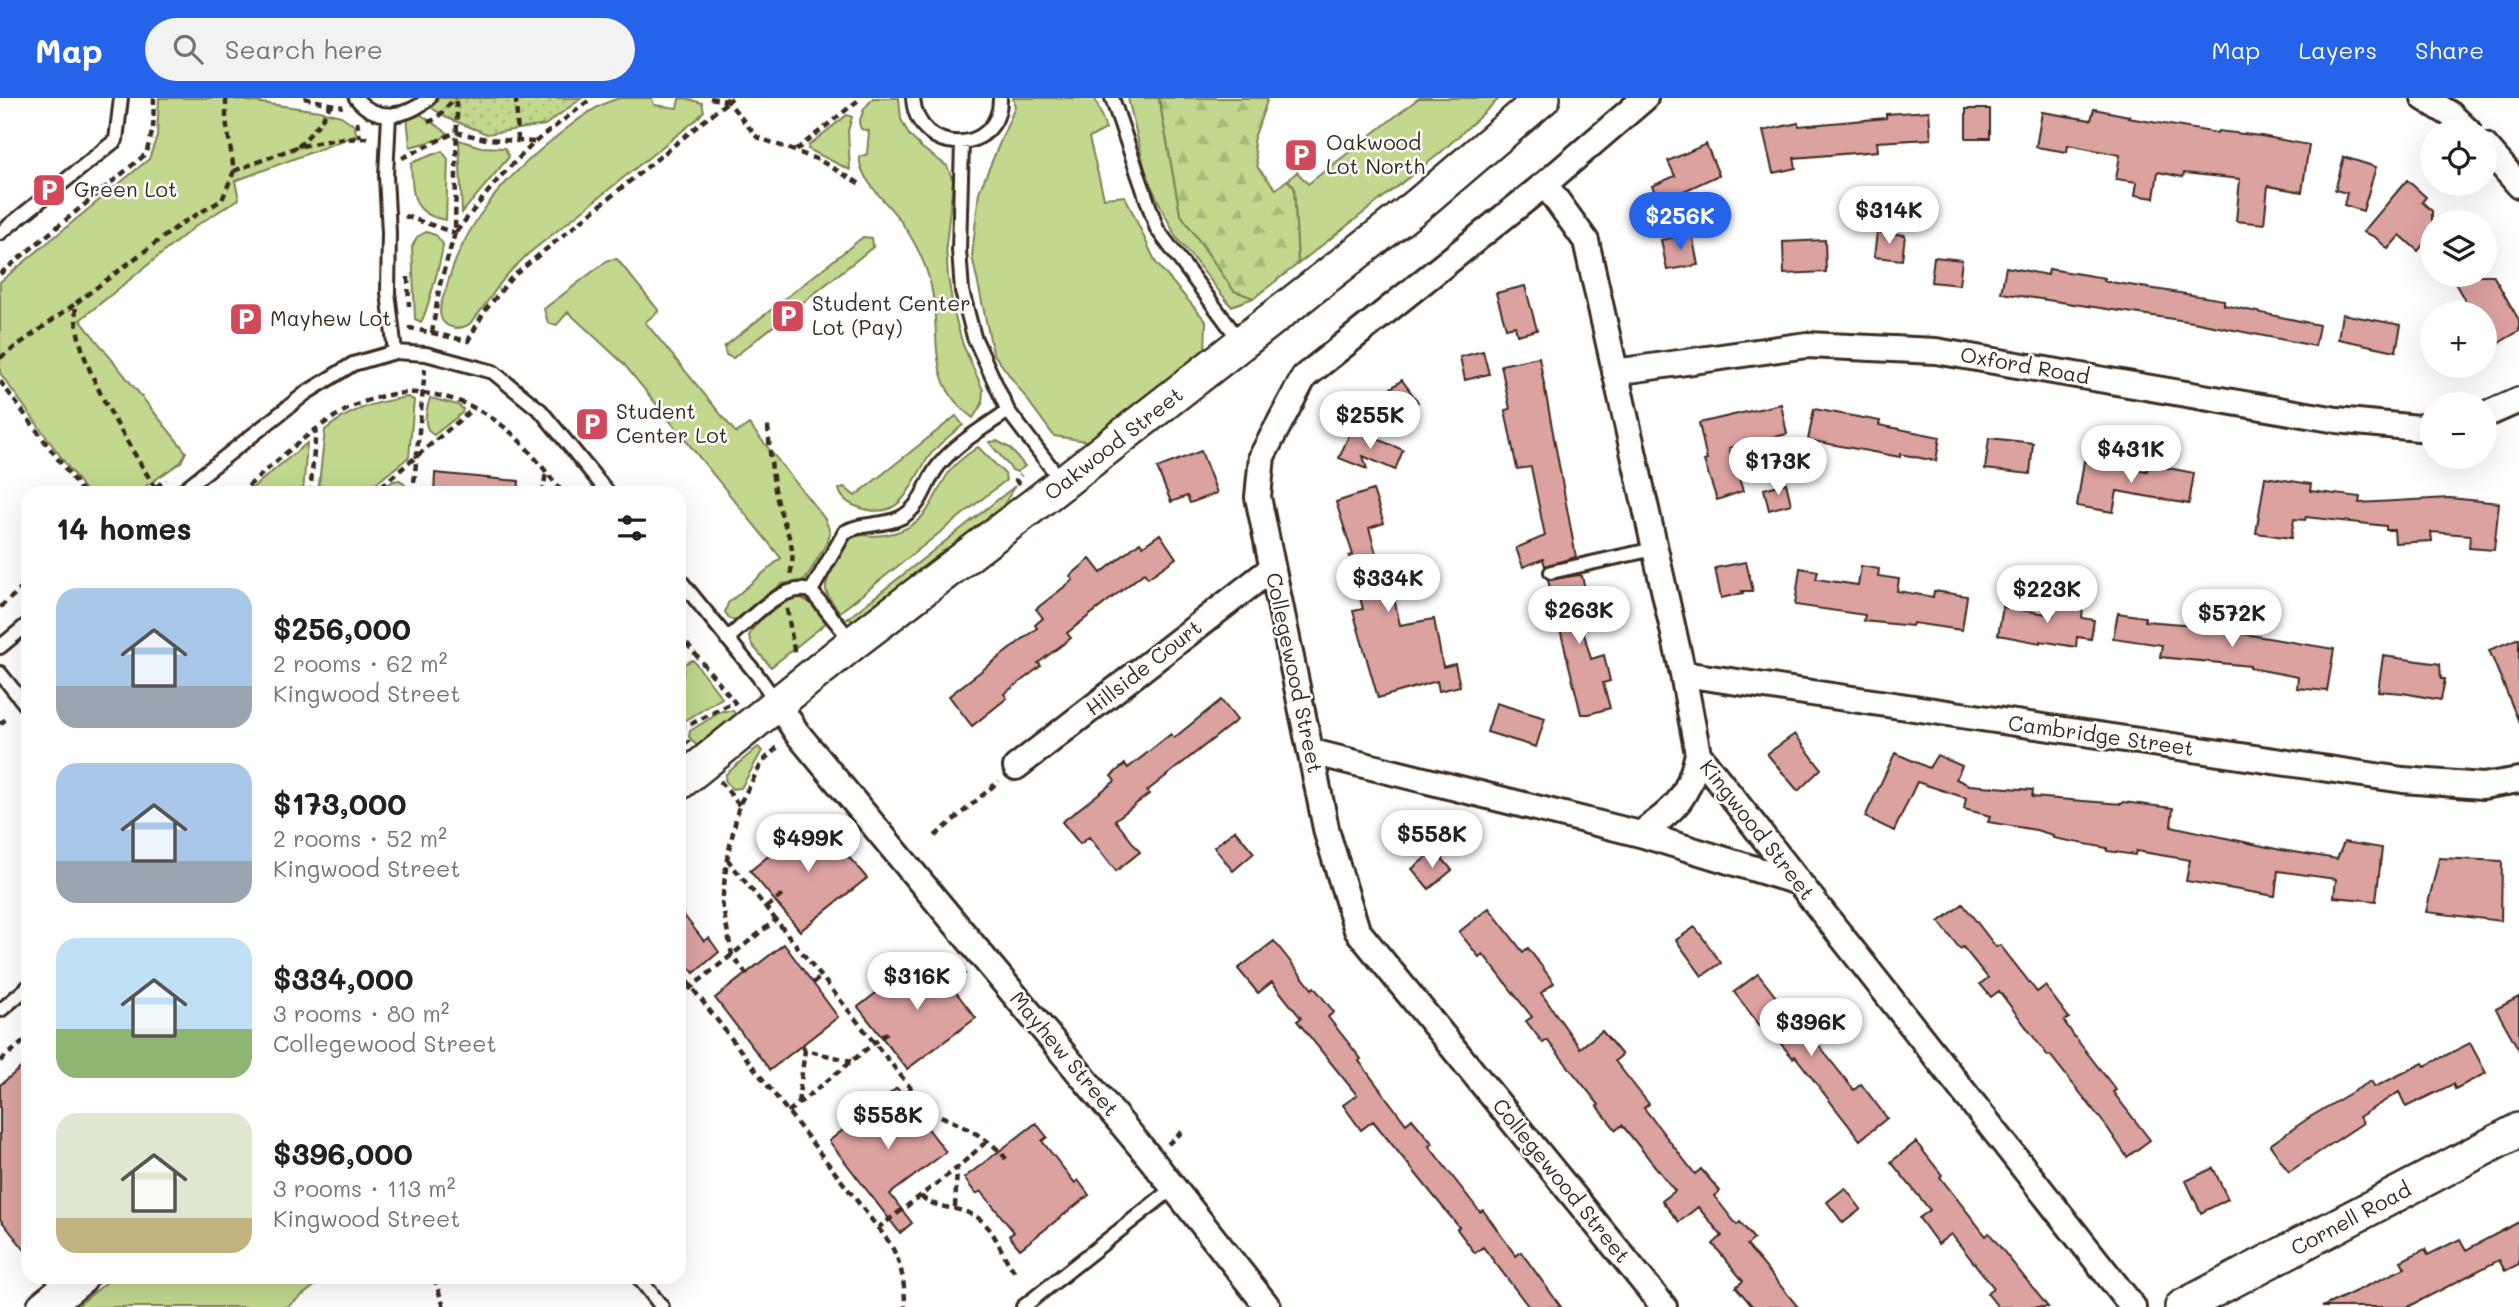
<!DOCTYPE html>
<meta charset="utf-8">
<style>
body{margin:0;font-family:Mali,sans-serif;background:#f2f2f2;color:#202124;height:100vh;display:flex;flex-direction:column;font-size:26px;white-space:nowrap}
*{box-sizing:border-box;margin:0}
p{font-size:23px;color:#757577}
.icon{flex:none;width:38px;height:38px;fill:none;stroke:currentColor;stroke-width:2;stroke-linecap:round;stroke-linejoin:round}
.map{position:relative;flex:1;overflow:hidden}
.details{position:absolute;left:21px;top:388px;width:665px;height:798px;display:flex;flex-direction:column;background:#fff;border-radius:21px;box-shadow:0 7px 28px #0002}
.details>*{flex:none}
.controls{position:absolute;left:2420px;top:21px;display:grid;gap:14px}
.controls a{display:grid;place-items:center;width:77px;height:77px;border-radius:50%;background:#fff;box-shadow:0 7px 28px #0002;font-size:35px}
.price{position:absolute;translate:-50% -60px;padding:0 16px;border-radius:24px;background:#fff;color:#222;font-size:23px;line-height:46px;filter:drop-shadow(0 2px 4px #0008)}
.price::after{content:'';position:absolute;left:50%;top:42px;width:21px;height:16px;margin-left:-10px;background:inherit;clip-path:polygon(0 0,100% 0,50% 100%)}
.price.active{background:#2563eb;color:#fff}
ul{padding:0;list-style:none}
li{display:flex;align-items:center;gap:21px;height:175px;padding:0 35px}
li span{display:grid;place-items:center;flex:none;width:196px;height:140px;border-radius:21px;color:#555}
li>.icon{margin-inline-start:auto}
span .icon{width:84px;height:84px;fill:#fffc;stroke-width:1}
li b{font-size:30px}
h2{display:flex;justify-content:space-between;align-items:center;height:84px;padding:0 35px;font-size:30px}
header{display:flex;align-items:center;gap:42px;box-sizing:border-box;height:98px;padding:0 35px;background:#2563eb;color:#fff}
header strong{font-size:33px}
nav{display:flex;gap:38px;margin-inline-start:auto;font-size:24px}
.search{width:490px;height:63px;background:#f2f2f2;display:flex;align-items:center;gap:18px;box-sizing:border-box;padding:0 24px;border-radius:38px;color:#757577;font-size:26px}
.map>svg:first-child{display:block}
</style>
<header>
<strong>Map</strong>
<div class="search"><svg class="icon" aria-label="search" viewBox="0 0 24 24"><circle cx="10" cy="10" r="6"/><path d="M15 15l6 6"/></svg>Search here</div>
<nav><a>Map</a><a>Layers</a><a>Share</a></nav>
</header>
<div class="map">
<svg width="2519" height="1209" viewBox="0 0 2519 1209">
<defs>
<pattern id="forest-firs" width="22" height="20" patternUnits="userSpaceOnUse" patternTransform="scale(1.75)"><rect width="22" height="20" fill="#c1d88e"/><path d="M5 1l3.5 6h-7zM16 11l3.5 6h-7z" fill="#a7ba7a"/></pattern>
<pattern id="park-dots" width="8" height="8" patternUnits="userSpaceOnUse" patternTransform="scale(1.75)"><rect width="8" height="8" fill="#c1d88e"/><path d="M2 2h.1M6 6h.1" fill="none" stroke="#a7ba7a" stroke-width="1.8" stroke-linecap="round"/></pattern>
</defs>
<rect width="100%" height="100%" fill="#fff"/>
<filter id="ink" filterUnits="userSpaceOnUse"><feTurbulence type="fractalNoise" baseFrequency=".0143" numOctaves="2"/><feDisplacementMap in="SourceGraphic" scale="14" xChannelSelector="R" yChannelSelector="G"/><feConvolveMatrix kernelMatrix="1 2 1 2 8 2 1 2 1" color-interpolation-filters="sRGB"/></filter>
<g filter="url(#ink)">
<!-- grass -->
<path fill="#c1d88e" stroke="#7e8156" stroke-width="2" d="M159,0H225L320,13L341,18L354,27L357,37L235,83L239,101L197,127L80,222L186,354L181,364L136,395H87L0,275V184L149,61L157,38Z
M620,0H652L654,7L677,10L679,1L685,0L702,5L704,13L697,21L528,156C521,163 513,170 506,178C496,189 476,224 466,228C458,232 447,230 442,222C437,213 443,200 446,191C464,123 507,77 561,35C580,20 597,6 620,0Z
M873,0H899L901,21L909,37L922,50L947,68L953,83L946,147L948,179L954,215L963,247L983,292L982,306L973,320C924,285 942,236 931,188C926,165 915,144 902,125C891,108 857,80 860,59L867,56L869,33L861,31L859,25L864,11Z
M1013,0H1095L1106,31L1089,40L1104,100L1125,98L1156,165L1206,223L1205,256L1092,344L1054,338L993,255L972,158L979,94L1015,9Z
M1128,0H1159L1180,115L1234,193L1254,200L1231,208L1176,139L1147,80Z
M1419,0H1500L1439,56L1298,166L1294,89L1288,82L1297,74L1308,86Z
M417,14L448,35L441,41L410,49L407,18Z
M847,17L852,19L848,33L850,72L808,51L809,47Z
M459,42L481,49L505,50L509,59L462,115Z
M442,53L448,61L446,122C410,116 413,95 411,65Z
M426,134L436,137L443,146C443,156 426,217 421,224L415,221L412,149L417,139Z
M863,139L872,140L873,149L733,260L726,257L724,249Z
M617,161L659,213L645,224L736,335L749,326L825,421L830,434L828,443L805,482L782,486L734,523L729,520L725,514L728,505L781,460L623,265L568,214L557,227L548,225L544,211L608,162Z
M408,299L414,302L409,359L364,395H318L325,332C350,311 376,304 408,299Z
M430,300L458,307L463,311L462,315L434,337C421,331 426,312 430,300Z
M956,318L963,327C952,336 939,345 931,356C909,384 905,426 858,409C849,406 841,400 839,391L844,389L855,398Z
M997,343L1010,350L1025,368L1017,374L1012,372L989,344Z
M307,345L303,395H246Z
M978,349L1005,376L1006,382L840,514C834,507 828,501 826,492C824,481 845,440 857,438C861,436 868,438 873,438C886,438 902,434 913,426C933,413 936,391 950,373C957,363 968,356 978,349Z
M400,382L406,388L405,395H378L393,383Z
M1015,388L1000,413L859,523L847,521Z
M799,499L811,505L826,525L771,569L752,547L749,538C755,523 781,501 799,499Z
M693,562L722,600L686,622L680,618L684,566Z
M722,613H733L737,618L698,649L689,639L690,633Z
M758,649L762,653L741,690L732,691L725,682L726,676Z
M112,1180H325L287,1209H76Z"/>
<!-- forest -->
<path fill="url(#forest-firs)" stroke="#7e8156" stroke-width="2" d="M1159,0H1268L1253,43L1258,70L1276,91L1287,82L1294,89L1298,166L1254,200L1234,193L1180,115Z"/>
<!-- park -->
<path fill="url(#park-dots)" stroke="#7e8156" stroke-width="2" d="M418,0H582L545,27L487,36L445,19Z"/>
<!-- building -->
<path fill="#dca2a0" stroke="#3b2a1e" stroke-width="2" d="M1966,11H1990V40H1966Z
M2094,11L2129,18L2128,20L2217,35L2218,33L2261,38L2309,47L2302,94L2268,88L2264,126L2236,123L2240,81L2184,75L2183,79L2158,74L2154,100L2135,97L2137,84L2116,81L2120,57L2068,47L2067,54L2036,49L2042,14L2091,22Z
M1929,13L1931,41L1877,44L1878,53L1794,60L1796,70L1773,75L1763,33L1798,25L1799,28L1886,20V16Z
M1706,46L1719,77L1660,104L1652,88L1675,78L1668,63Z
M2344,59L2376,69L2363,113L2344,107L2347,95L2335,92Z
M2407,82L2426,99L2422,104L2432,113V136L2418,153L2400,137L2388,151L2375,139L2363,134Z
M1877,134L1905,137L1902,162L1874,159Z
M1692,136L1698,167L1667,172L1661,142Z
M1825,142L1826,174L1784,176L1783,144Z
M1934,159L1962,162L1959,187L1931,184Z
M2006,169L2048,177L2049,171L2105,180L2104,183L2224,202V207L2319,227L2315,248L2193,224L2001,195Z
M2469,177H2493L2519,222V233L2485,253V215H2472L2455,185Z
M1525,188L1537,232L1517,237L1515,228L1506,230L1496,195Z
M2342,216L2401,227L2396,253L2338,241Z
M1483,253L1489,276L1465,282L1460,259Z
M1539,259L1576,459L1545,468L1543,461L1523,469L1516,450L1545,438L1531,369L1517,371L1505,312L1510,311L1501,267Z
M1402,282L1418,304L1394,322L1378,300Z
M1781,306L1787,336L1729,350L1743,393L1717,402L1704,363L1707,362L1699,325Z
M1814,311L1880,323L1879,327L1940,339L1936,363L1900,356V359L1808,342Z
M1353,328L1354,331L1403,352L1395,372L1363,358L1367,371L1339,360Z
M1989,340L2033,345L2030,376L1985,371Z
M1201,353L1217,395L1190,405L1187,398L1171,404L1157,370Z
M2084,363L2147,373L2148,366L2194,375L2189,406L2117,393L2113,414L2077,408Z
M435,375L519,383L518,396H434Z
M2265,379L2311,386L2310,393L2360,399L2359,405L2450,400L2499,405L2494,452L2469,450L2470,437L2431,434L2432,443L2395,445L2394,432H2386V428L2306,419L2305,422L2294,421L2291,440L2256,435Z
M1786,385L1791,406L1769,412L1764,391Z
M1373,392L1384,425L1369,430L1382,478L1389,477L1400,527L1434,521L1443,569L1455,566L1460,588L1439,593L1437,583L1378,600L1353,513L1363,511L1349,458L1353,457L1336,404Z
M1160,436L1176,460L1148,480L1144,475L1067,535L1071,540L1038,565L1041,568L1004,596L1007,600L972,628L949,598L1037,530L1035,527L1043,520L1036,511L1073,482L1070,478L1090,461L1101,475L1140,444L1143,448Z
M1746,464L1753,493H1742L1743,495L1721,500L1715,470Z
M1861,468L1879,471L1878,478L1899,481L1897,493L1933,499L1934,493L1967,498L1962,532L1913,525L1912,528L1864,523L1865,517L1795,507L1800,470L1818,473L1816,481L1858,487Z
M1579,477L1582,478L1588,504L1576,507L1591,561L1604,557L1610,583L1603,585L1610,610L1589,616H1581L1548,482Z
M2055,503L2083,508L2082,520L2094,522L2091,541L2077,539L2076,549L2041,543L2040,545L1998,537L2003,509L2053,517Z
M2118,515L2145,519V523L2245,531L2244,536L2334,551L2327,593L2297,590L2298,579L2250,570V568L2160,559L2162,547L2113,540Z
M2519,540V624L2489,552Z
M2383,558L2440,566L2441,581H2445L2441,602L2403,595L2378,593Z
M1221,602L1237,622L1147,693L1149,696L1115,722L1140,754L1116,773L1089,739L1080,746L1062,724L1115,683L1111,678L1125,666L1128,670L1171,636L1174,640Z
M1496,605L1545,620L1536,649L1487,634Z
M1795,636L1821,671L1798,693L1767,656Z
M1895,655L1929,670L1937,657L1962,668L1956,681L1969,687L2033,692L2032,699L2122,706L2123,704L2173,710L2171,728L2281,752L2337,761L2344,744L2382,750L2376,803L2334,799L2336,781L2278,773L2275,798L2186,783L2190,762L2136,753L2135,757L2107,753V750L2053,740V737L2036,732L1988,724L1990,718L1964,711L1966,700L1917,684L1894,733L1865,719Z
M818,718L835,740L833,741L867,780L800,833L750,773Z
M1235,732L1254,755L1233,773L1214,749Z
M1435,752L1452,772L1429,791L1412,771Z
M2439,760L2502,763L2501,823L2426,814Z
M1963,806L1996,849L2000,847L2037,894L2045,888L2069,920L2064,923L2074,938L2116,992L2113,994L2150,1042L2127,1059L2107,1029L2050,957L2048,958L1999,893L1991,899L1980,886L1988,880L1963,849L1960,851L1939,824Z
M1489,810L1523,854L1528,850L1554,885L1541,895L1580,950L1602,933L1622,957L1615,963L1649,1006L1644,1010L1695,1076L1701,1071L1720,1093L1714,1098L1737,1127L1740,1124L1754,1141L1747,1147L1798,1209H1753L1736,1189L1743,1183L1713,1146L1722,1138L1698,1109L1679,1124L1662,1103L1675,1093L1622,1027L1616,1032L1597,1008L1599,1007L1547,942L1543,945L1526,923L1532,919L1483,856L1479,859L1459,834Z
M679,811L704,843L709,840L719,854L694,875L687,867L679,873Z
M1695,829L1721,865L1702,878L1676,842Z
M1274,843L1312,891L1314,889L1334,914L1328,919L1361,961L1359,963L1406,1026L1412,1021L1433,1046L1429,1048L1480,1114L1483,1112L1516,1158L1521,1154L1561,1209H1529L1483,1149L1475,1155L1457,1131L1459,1129L1373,1023L1361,1032L1343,1007L1357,997L1297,923L1301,920L1272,884L1258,895L1238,871Z
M784,846L838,919L770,972L715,900Z
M926,856L976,920L907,971L858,909Z
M1758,876L1797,926L1800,924L1854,992L1861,986L1887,1020L1860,1042L1795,958L1793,960L1764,926L1761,929L1734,894Z
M2519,899V952L2496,911Z
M2470,945L2486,975L2455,991L2453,986L2406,1009L2399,994L2359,1019L2363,1025L2289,1074L2270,1047L2310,1019L2371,983L2375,989L2423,965L2425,968Z
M28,964V1156L0,1121V987Z
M897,990L946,1054L890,1096L912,1125L900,1135L829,1043Z
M1036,1025L1047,1039L1042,1043L1075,1085L1078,1082L1089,1097L1020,1151L1009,1138L1014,1134L981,1093L976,1096L964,1080Z
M1916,1044L1942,1077L1940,1079L1986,1138L1989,1135L2048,1209H1998L1987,1195L1994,1190L1951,1136L1938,1146L1919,1120L1930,1112L1891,1064Z
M2213,1070L2228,1101L2201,1115L2186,1083Z
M1845,1090L1861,1111L1843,1125L1827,1104Z
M2519,1124V1166L2505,1173L2499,1162L2408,1209H2322L2405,1170L2401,1163L2425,1151L2428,1157L2460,1141L2466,1152Z"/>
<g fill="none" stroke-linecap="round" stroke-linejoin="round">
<!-- lane casing -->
<g stroke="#3b2a1e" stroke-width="18">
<path id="lane" d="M356,0C376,25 408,19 429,0
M913,0C917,60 1001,58 1000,0
M1112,0L1157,131L1240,243
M389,17L386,78L389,135L388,194L395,254
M962,45L959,152L962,193L974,239L1008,313L1063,385
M0,135L116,42L121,0
M178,396L306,295L353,266L395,254L426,256L493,274L541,313L609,396
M1551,474L1654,451
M679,481L758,578L778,606
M811,493L845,434C862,424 883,429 902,419C925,405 924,385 939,367C957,345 985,329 1008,313
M727,541C749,523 781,484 811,493L853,545
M0,549L28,526
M0,575L28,610
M1,912L28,889
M639,1180L662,1209
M1023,1209L1173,1090"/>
</g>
<!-- street casing -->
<g stroke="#3b2a1e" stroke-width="30">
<path id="street" d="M1645,0L1545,86L1304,279L1262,358L1258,399L1327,735L1357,832L1664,1209
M2424,0L2450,16L2468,33
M2485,48L2519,87
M1545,86L1586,143L1683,576L1698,656L2133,1209
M1615,274L1807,247L1936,253L2337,322L2418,330L2432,327
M2485,317L2519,302
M1683,576L2403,682L2483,688L2519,682
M778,606L797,635L1150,1060L1268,1209
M1312,654L1640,736L1798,784
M1016,669L1271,471
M1640,736C1677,709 1687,702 1698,656"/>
</g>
<!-- secondary casing -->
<g stroke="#3b2a1e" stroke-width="38">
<path id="secondary" d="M679,685L853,545L1034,407L1418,107L1543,0
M44,1209L80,1180
M2182,1209L2519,1032"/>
</g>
<!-- path -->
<path stroke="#3b2a1e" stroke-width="4.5" stroke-dasharray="7 5" stroke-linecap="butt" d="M304,0L343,9
M516,0L518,43
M710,0L726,3
M725,0L757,39L819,62L862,87
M357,23L360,40
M428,24L436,21L455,0
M298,49C311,35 323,23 331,5
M796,52L861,0
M402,60L456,34L486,41L534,44
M234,73L297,49L337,41L371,40
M405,118L455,135
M456,134L499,80L535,44L592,0
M0,176L146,56L153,31L154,0
M408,179L409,208
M410,228V230L468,243L484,214L512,179L732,0
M432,235L440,186L455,135L457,12L455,0
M0,260L75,206
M0,283L84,396
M768,328C770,356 772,383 779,409C787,437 797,447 790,478
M1019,387L1016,382L1021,377
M155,390C128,343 70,260 76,205L182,125L222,102L234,73L226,22V0
M147,396L166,381
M239,396C271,369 303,337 339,316C396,282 457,290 508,332C529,350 546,374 564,396
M310,396L316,332
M372,396L474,310
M413,396L425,271
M543,396L546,373
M0,509L28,485
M787,511L795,558
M679,536L736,606
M679,591L684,542
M0,626L6,621
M679,629L691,626L732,605
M679,634L689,645
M720,683L739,707
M935,738L999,683
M835,754L855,736
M727,761L930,1014C952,1022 993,1041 1006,1061
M767,809L782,797
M679,873L878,1130L957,1070L986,1044
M747,877L732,857L722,805L727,761L739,707L763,663L780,647
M813,885L822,878
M944,892L965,874
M679,899L777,821
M802,947L805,952L851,963
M0,963L28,940
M798,1005L805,952
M788,1014L888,934
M913,1027L930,1014
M1168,1046L1182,1034
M921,1098C937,1114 967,1106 985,1126C999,1140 1003,1162 1017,1176
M955,1109L957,1072
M878,1130C899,1153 905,1178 905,1209
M434,1180L444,1209"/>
<!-- lane -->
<use href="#lane" stroke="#fff" stroke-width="12"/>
<!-- street -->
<use href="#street" stroke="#fff" stroke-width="24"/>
<!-- secondary -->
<use href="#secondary" stroke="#fff" stroke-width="33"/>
</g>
</g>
<!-- icons -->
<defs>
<g id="parking-square" transform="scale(1.75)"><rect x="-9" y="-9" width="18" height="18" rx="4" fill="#d1495b" stroke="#fff"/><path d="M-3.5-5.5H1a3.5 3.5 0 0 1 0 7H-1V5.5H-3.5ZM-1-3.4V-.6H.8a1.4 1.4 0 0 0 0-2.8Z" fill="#fff"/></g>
</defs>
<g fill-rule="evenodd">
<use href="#parking-square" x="1301" y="57"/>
<use href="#parking-square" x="49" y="92"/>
<use href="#parking-square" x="788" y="218"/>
<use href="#parking-square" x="246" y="221"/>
<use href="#parking-square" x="592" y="326"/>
</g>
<g text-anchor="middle" stroke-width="5" stroke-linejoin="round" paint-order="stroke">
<!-- poi labels -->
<g font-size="21" fill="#3b2a1e" stroke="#fff" text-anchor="start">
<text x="1326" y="52">Oakwood<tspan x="1326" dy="24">Lot North</tspan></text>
<text x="74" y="99">Green Lot</text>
<text x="812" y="213">Student Center<tspan x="812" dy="24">Lot (Pay)</tspan></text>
<text x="270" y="228">Mayhew Lot</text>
<text x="616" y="321">Student<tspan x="616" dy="24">Center Lot</tspan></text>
</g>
<!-- street labels -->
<g font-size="21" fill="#3b2a1e" stroke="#fff">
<text transform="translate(2025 268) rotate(10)" y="7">Oxford Road</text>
<text transform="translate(1114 346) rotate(-38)" y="7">Oakwood Street</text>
<text transform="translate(1144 570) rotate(-38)" y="7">Hillside Court</text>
<text transform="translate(1294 575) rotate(78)" y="7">Collegewood Street</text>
<text transform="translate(2101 638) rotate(8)" y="7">Cambridge Street</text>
<text transform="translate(1757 732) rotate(52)" y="7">Kingwood Street</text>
<text transform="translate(1064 956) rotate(50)" y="7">Mayhew Street</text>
<text transform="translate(1561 1083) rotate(51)" y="7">Collegewood Street</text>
<text transform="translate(2351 1121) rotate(-28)" y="7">Cornell Road</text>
</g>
</g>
</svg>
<div class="controls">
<a><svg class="icon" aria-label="locate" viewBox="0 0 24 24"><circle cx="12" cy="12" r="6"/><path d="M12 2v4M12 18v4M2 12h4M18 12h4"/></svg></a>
<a><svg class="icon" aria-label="layers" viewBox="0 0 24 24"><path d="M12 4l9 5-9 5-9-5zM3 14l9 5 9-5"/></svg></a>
<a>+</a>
<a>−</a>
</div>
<b class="price" style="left:1889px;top:148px">$314K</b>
<b class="price active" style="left:1680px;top:154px">$256K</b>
<b class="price" style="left:1370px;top:353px">$255K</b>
<b class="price" style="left:2131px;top:387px">$431K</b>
<b class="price" style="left:1778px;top:399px">$173K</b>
<b class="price" style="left:1388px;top:516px">$334K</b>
<b class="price" style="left:2047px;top:527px">$223K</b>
<b class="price" style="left:1579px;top:548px">$263K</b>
<b class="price" style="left:2232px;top:551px">$572K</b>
<b class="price" style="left:1432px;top:772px">$558K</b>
<b class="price" style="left:808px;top:776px">$499K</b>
<b class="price" style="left:917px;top:914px">$316K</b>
<b class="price" style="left:1811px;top:960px">$396K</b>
<b class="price" style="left:888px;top:1053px">$558K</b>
<section class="details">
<h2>14 homes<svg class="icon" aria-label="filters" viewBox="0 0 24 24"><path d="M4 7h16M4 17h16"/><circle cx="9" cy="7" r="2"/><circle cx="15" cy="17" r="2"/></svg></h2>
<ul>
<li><span style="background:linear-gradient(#a9c7e8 70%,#9aa5b1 0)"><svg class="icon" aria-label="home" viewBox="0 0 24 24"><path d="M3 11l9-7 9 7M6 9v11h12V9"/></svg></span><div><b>$256,000</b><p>2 rooms · 62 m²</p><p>Kingwood Street</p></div></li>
<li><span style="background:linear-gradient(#a9c7e8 70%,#9aa5b1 0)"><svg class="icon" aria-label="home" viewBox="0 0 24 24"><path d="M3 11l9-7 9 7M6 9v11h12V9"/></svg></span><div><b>$173,000</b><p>2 rooms · 52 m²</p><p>Kingwood Street</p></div></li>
<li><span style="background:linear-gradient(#bfe0f5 65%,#8fb573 0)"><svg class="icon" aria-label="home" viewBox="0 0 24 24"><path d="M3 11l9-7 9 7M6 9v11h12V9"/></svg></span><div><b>$334,000</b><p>3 rooms · 80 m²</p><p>Collegewood Street</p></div></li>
<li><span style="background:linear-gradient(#dfe7d0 75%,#c2b280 0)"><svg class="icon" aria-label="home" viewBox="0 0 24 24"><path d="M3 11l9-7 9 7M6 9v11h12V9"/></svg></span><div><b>$396,000</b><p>3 rooms · 113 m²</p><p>Kingwood Street</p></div></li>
</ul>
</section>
</div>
